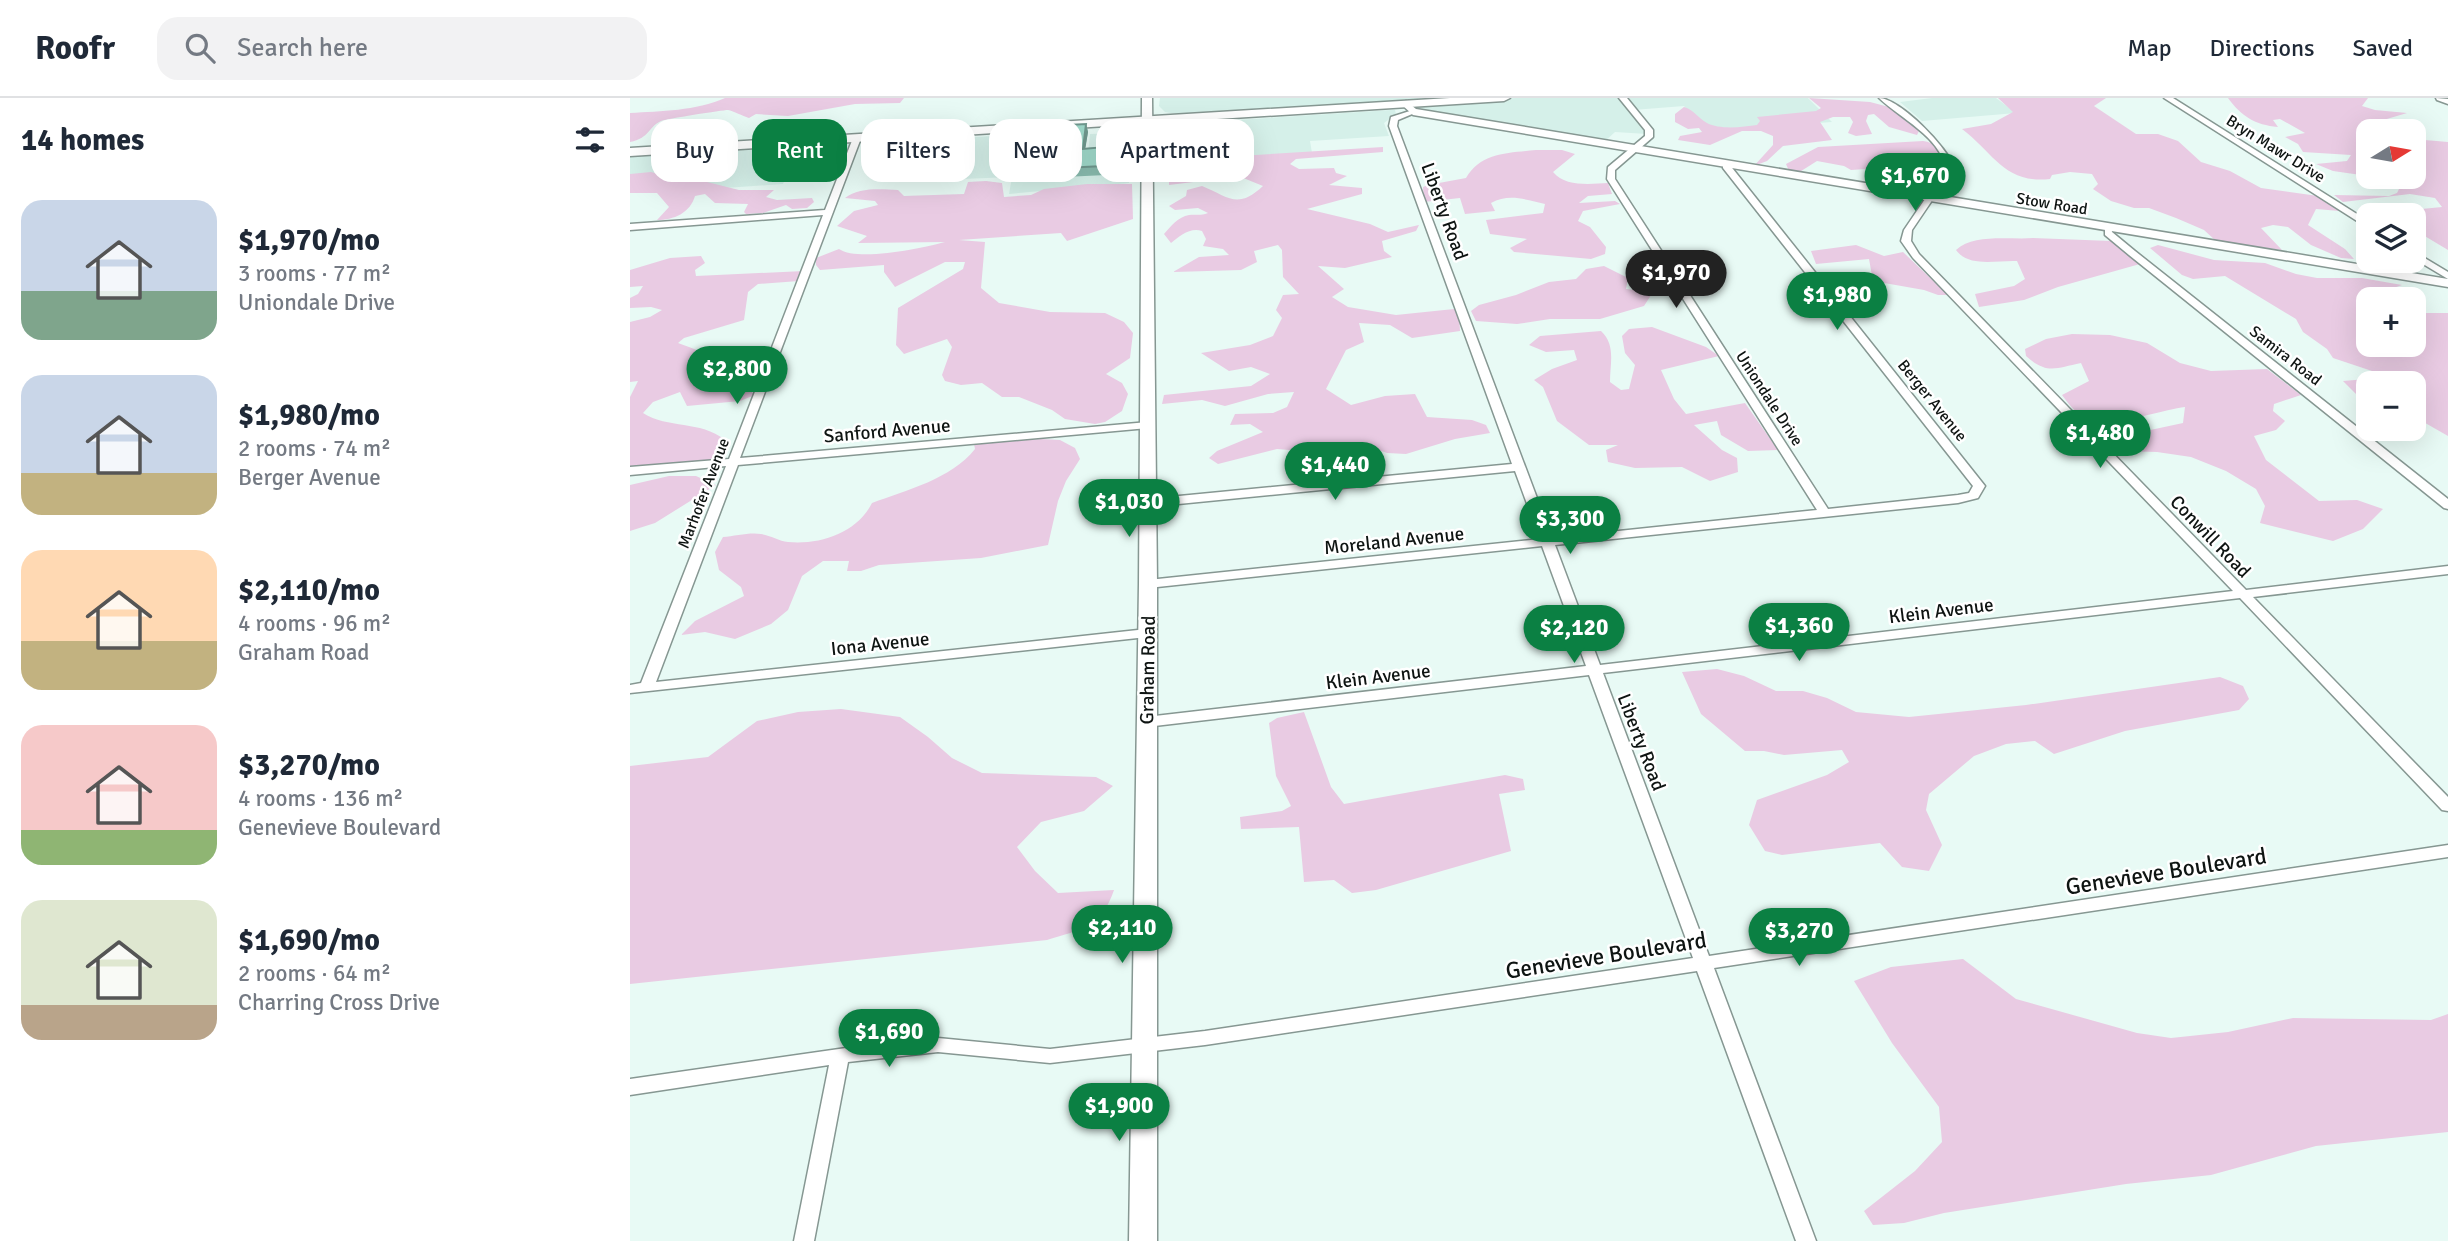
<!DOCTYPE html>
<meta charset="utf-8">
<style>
body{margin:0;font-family:Signika,sans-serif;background:#f2f2f3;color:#1f2937;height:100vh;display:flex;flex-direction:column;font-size:26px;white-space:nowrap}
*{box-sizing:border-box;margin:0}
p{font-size:23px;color:#747a83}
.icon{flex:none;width:38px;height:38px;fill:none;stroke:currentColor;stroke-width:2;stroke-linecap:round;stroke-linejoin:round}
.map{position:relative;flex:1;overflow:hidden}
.sheet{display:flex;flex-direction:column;background:#fff;width:630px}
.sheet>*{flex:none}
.hud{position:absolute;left:21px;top:21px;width:665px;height:63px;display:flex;gap:14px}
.needle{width:46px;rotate:79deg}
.buttons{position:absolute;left:1726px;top:21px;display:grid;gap:14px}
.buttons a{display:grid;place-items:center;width:70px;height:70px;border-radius:14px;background:#fff;box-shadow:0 7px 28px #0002;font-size:35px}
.price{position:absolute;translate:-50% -60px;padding:0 16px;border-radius:24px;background:#0b8043;color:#fff;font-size:23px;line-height:46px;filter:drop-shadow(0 2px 4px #0008)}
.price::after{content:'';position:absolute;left:50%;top:42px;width:21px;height:16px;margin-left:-10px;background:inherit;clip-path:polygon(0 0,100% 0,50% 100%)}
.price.selected{background:#222;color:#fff}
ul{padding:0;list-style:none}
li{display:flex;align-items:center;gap:21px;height:175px;padding:0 21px}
li span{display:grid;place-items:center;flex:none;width:196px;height:140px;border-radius:21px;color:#555}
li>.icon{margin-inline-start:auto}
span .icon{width:84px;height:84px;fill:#fffc;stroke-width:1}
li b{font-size:30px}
h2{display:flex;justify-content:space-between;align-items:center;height:84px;padding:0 21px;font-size:30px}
.tag{padding:0 24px;border-radius:21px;background:#fff;box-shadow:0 7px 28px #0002;font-size:24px;line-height:63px}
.tag.selected{background:#0b8043;color:#fff}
header{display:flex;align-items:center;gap:42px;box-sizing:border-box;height:98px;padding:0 35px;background:#fff;border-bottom:2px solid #e0e1e3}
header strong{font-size:33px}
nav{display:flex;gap:38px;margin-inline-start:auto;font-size:24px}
.search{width:490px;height:63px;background:#f2f2f3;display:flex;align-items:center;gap:18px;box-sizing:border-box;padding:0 24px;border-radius:21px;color:#747a83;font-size:26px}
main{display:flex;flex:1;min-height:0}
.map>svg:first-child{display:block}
</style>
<header>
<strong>Roofr</strong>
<div class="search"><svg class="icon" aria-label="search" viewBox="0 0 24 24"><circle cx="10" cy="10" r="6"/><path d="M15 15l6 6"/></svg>Search here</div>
<nav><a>Map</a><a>Directions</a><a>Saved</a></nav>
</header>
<main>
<section class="sheet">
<h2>14 homes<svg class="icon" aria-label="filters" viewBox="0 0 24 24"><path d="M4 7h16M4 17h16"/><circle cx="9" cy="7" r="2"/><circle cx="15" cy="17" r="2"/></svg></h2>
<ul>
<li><span style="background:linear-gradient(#c9d6e8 65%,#7fa58c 0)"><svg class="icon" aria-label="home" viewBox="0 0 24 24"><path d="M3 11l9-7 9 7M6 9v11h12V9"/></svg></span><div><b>$1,970/mo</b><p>3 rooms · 77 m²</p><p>Uniondale Drive</p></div></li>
<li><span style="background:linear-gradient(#c9d6e8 70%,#c2b280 0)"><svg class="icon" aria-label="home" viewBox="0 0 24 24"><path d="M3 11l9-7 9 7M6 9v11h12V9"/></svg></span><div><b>$1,980/mo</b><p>2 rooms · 74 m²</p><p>Berger Avenue</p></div></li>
<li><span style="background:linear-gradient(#ffd9b3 65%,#c2b280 0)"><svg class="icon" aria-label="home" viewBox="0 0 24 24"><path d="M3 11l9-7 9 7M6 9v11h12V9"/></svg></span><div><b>$2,110/mo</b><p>4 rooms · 96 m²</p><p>Graham Road</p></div></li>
<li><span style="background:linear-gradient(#f6c9c9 75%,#8fb573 0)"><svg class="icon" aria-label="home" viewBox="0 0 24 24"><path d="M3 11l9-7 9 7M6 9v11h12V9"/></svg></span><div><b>$3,270/mo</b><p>4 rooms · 136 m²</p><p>Genevieve Boulevard</p></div></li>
<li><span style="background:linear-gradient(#dfe7d0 75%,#b9a48a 0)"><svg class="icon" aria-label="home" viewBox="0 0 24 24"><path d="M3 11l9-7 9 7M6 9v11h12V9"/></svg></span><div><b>$1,690/mo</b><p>2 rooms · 64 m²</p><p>Charring Cross Drive</p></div></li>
</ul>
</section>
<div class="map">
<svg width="1818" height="1143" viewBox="0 0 1818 1143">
<rect width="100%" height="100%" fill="#e8faf5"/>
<!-- built -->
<path fill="#d5f0e9" d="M530,0H816L547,16L535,14L529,8Z
M886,0H992L1018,33L1017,36L985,34L972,46L783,13L779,7Z
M993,0H1178L1202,24L1074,33L1054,8L1003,12Z
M1302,0H1366L1386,15L1292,23L1270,4Z
M761,12H765L766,16L754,25L759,38L680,43L682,55L533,64L532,46L536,45L535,30L544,26Z
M498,35V57L501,58L499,85L379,96L382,79L306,82L317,41L362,38L370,41L431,37L429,57L458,55L460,36Z
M228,39L217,64L161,68L153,86L53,93L0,86V54Z"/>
<!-- green -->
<path fill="#e9cbe3" d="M95,0H274L270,5L225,6L158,18L126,16L119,20C112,18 104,13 98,12C93,12 35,21 31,23C18,29 20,40 0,44V15C31,13 66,13 95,0Z
M1179,0L1240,4L1259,9L1289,33L1287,37L1259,29L1244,16L1238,17L1236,23L1242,36L1226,38L1218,35L1223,24L1220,19H1203L1190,24L1202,42L1153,48L1137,63L1124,68L1143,47V38L1131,33H1112L1080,47L1048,42L1050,38L1072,34L1069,30L1058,31L1045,24V16L1054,9C1064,12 1068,20 1077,25C1090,32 1113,29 1127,27L1130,23L1127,19L1186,13L1191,10Z
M1368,0H1476L1464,8L1506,36H1528L1548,43L1571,64L1600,73L1631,90L1688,98L1710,113L1686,111L1678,127L1715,151L1724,161L1711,160L1681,147L1658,129L1643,127L1631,130L1652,152L1586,143L1574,132L1546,120L1519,110H1504L1481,103L1463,91L1468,86L1462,76L1440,74L1422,77L1420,81C1374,86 1364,55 1332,31L1361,26L1383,14Z
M1598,0H1738L1732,8L1745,12L1777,15L1750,23L1749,26L1762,30L1738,33V78L1703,73L1686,66L1717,63L1721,57L1673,54L1668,46L1655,39L1675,35L1650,21L1643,22L1648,29C1625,27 1611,18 1598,0Z
M1783,41L1818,44V152L1783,131V117H1763L1761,114L1812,109L1805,100L1780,96L1713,104L1704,97L1759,98L1767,95L1769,91L1740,79H1783Z
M1293,43C1305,44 1312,54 1316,65L1264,68L1246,67L1236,71L1221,72L1214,68L1187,63L1168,75H1160L1156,66L1188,49Z
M753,49V54L666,61L660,66L669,71L704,70L706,75L717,78L699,87L732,90V96L677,111L740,126L758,134L789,127L786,133L752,143L754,153L762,159L715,170L688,168L714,191L702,199L718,209L766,217L824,211L829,216L830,233L782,240L760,227L729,225L734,244L716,252L696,291L721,307L755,298L785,296L797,319L842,322L856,327L860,335L825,341L776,356L757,355L730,345L672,353L647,351L588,366L579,360L587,353L633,334L620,326L600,327L605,316L643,315L657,309L664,294L638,296L595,308L572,302L532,306L534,297L621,288L640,276L621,269L599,273L571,255L620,247L643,238L652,220L646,212L653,197L669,196L653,179L652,152L648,147L624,153L627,164L611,172L543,174L569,159L599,157L593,151L573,148L576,141L572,133C560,129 550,138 541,145L534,136C541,128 548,119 559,117C566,116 570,118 578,115L568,110L545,112L539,108L556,98L557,92L572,88C599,99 607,112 633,88L601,75L596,80L539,87V78L560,80L584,75L574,71L543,73L563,68L565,64L561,61Z
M906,52H932L945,56L923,74C935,89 960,86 978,85L982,96L958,98L949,105L985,103L990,106L953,113L948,123L960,129L976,149L975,156L961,161L884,154L880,150L897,141L860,136L856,122L913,115L915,106C897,102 879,95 861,105L865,113L835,116L830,100L794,104L793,89L798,87L836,80C851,54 879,55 906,52Z
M72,69H78L73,78L77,84L109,92H144L136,99L147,102L182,100L184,104L177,110L162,111L156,107L133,115L116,116L114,114L118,106L85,105L75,96L65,98C60,115 44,122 27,122L39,109L27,95H0V76L21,74L48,81Z
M356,83L372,85L374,99L401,97L414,91L457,86H502L503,121L437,143L431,135L329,142L355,144L351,190L369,205L420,214L475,215L494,224L503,235L500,260L476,276L492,285L498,296L492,313L475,324L465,326L435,321L422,312L389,299H372L352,285L331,287L315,283L312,277L322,249L317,241L274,256L266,247L268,210L333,171L335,164H315L265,189L254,174V167L190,172L186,167V160L209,151C228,164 293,150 315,144L228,145L237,138L207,128L224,113L248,107L245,103L215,100C228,89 251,91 268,92L274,98L334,96L338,84Z
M1403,140L1481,143L1510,166L1428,189L1394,202L1349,209L1345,196L1384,188L1395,181L1387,163C1367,162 1339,170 1326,152C1344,135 1380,142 1403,140Z
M1226,147L1254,158L1273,154L1318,197H1308L1294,192L1243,183L1239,161L1186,166L1181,153Z
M1528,147L1584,162L1635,165L1666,176L1687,180H1732L1772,187L1738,199V247H1783V215H1818V338L1783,318V285H1738V301L1726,296L1713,283L1760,279L1703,260L1697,251L1673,234L1666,221L1595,178L1563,181L1552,177L1520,150Z
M71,158L75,165L65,172L66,178L174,173L169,183L128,186L118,194L114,222L54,240L48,245C85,258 91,267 134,262L117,277L113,286L125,297L110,303L57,308L50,294L23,304L13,315C38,331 70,322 95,342L80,363L0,368V299L8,283L0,284V224L20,219L32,212L21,209L0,210V200L8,196L13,188L0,189V172L40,160Z
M974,168L998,180L996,191L1023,194L1014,208L970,221H920L887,226L846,223L841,213L849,207L886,197L919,184L946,181L956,171Z
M1022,229L1076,249L1089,258L1031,272L1044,301L1056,316L1115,305L1148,352L1118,353L1091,337L1087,323L1064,327L1092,352L1107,360L1108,374L1080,383L1052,369L1005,370L978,364L976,352L988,347H959L927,323L913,289L904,282L922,271L947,262L944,252L916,254L899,247L910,238L971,233C986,247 980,265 980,284L991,292L999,291L1005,267L995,255L992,238L999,231Z
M1442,236L1480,237L1517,245L1550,265L1581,273L1637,271L1671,297L1644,306L1643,313L1655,323L1646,332L1624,338L1636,362L1689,403L1727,402L1753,411L1733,431L1703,443L1630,425L1635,408L1626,391L1596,373L1561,359L1527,354L1492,353L1466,337L1511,334L1553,325L1555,309C1532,312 1483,329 1461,322C1448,318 1440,308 1432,297L1459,283L1451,265C1426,270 1417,277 1396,258L1395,251L1416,241Z
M411,341L430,342L445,350L450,361L436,383L428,403L418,447L351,460L249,467L231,473H217L219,463H193L172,478L158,512L141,526L105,541L75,534L51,537L65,523L114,498L111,489L89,472L85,454L93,439C105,438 120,434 131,436C140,437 149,443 158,444C190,447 227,435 242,405C277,392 321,381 345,351L344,346Z
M39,378H66L86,387L25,425L0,433V387Z
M1087,571L1114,578L1146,593H1173L1197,600L1226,614L1279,619L1396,607L1590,579L1613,588L1619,601L1609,612L1495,633L1424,656L1405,643L1376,646L1344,658L1299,696L1296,712L1312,747L1299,773L1272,769L1250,745L1152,757L1135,753L1119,727L1127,702L1197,677L1219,664L1212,652L1154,657L1134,653H1115L1071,616L1052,574Z
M211,611L270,619L298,639L322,660L352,675L466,679L483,688L454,713L411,724L387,749L405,773L428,795L484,792C471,830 452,831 417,842L0,886V668L78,659L127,623L168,614Z
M674,614L701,689L714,706L875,677L893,681L895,692L869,696L881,753L746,792L722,795L704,782L674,784L669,729L611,731L610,719L652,713L661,708L646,678L639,625L647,620Z
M1333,861L1386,901L1507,935L1541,940L1598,934L1663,920L1801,922L1818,916V1034L1686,1048L1581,1077L1496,1086L1314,1115L1274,1125L1243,1127L1234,1113L1285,1073L1312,1044L1309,1009L1262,945L1224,883L1261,869Z"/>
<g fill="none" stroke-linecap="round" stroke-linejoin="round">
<!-- street casing -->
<g stroke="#869792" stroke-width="3">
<path id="street" d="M989,0H997L1023,32V39L985,72V81L1198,411L1328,397L1339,395L1343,388L1093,70V66H1099L1355,388L1348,400L1328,405L925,447L970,567L1603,493L1283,160L1271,143L1274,132L1316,70C1309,38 1271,21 1249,0C1269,0 1319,50 1324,70L1282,132L1281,143L1289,156L1616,492L1818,468V476L1623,499L1818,699V713L1812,712L1610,500L973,575L1079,858L1818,747V759L1084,870L1186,1143H1166L1067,873L575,947L420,965L308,954L218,964L184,1143H164L199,967L0,997V981L251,945L308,940L420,951L575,933L1063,860L959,577L516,629L509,624L516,619L956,568L912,448L518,490L511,486L518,482L910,441L885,373L518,409L512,405L518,401L882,366L759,28L761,19L783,12L787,14L768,22L767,28L922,440L1187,412L977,81L978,69L1015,38V32Z
M1534,0H1543L1738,123V130Z
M1806,0L1818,1V6L1807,2Z
M227,38L231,40L110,360L518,324L524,327L518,330L108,367L26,584L517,531L524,535L517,539L0,595V587L11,585L96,368L0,377V369L99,361L193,117L0,132V126L195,112L223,40Z
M1475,128H1481L1482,134L1505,153L1818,401V411L1814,410L1499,157L1475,137Z
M1783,153L1818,174V181L1783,160Z"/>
</g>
<!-- secondary casing -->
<g stroke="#869792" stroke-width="3">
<path id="secondary" d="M512,0H522L527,486V1143H499L509,486Z
M776,3L786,11L1818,181V189L783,17L771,6Z"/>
</g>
<!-- primary casing -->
<g stroke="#869792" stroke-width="3">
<path id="primary" d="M820,0H880L874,3L0,58V50Z"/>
</g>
<!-- street -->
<use href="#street" fill="#fff" fill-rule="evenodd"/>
<!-- secondary -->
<use href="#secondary" fill="#fff" fill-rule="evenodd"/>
<!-- primary -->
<use href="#primary" fill="#fff" fill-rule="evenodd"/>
</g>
<!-- wall -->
<path fill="#8abcaf" d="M456,26L458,34L455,50L475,49L477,58L476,77L434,79L433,70L445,51L438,43L437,35Z"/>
<!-- shaded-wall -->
<path fill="#71998f" d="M456,26L458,34L454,59L453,51Z
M475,49L477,58L476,77L474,68Z"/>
<!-- building -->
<path fill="#a1dbcc" stroke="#71998f" stroke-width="2" d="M456,26L453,51L475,49L474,68L433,70L435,52L449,51L437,35L438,27Z"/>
<g text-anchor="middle" stroke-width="5" stroke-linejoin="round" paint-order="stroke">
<!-- far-street labels -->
<g font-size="16" fill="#0e1412" stroke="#fff">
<text transform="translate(1646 50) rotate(32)" y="6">Bryn Mawr Drive</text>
<text transform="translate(1422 105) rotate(9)" y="6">Stow Road</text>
<text transform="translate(1656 257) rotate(38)" y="6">Samira Road</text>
<text transform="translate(1140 300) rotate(57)" y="6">Uniondale Drive</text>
<text transform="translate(1303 302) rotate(51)" y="6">Berger Avenue</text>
<text transform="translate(73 395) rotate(-69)" y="6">Marhofer Avenue</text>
</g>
<!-- street labels -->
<g font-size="19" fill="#0e1412" stroke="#fff">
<text transform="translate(815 113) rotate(70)" y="7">Liberty Road</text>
<text transform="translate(257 332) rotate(-5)" y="7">Sanford Avenue</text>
<text transform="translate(1581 438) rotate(46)" y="7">Conwill Road</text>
<text transform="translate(764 442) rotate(-6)" y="7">Moreland Avenue</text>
<text transform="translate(1311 512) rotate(-7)" y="7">Klein Avenue</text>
<text transform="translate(250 545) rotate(-6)" y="7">Iona Avenue</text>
<text transform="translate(517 572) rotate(-89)" y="7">Graham Road</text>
<text transform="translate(748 578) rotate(-7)" y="7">Klein Avenue</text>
<text transform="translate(1012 644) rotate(69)" y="7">Liberty Road</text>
</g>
<!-- near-street labels -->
<g font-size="23" fill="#0e1412" stroke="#fff">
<text transform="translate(1536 773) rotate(-9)" y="8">Genevieve Boulevard</text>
<text transform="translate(976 857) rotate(-9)" y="8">Genevieve Boulevard</text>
</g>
</g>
</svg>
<div class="buttons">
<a><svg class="needle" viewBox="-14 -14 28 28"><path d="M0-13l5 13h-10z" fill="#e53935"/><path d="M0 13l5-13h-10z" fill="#747a83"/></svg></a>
<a><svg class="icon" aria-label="layers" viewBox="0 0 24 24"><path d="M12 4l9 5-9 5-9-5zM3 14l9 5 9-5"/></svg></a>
<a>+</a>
<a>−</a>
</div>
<b class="price" style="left:1285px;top:115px">$1,670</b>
<b class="price selected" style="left:1046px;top:212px">$1,970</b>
<b class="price" style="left:1207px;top:234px">$1,980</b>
<b class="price" style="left:107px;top:308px">$2,800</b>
<b class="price" style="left:1470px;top:372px">$1,480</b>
<b class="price" style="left:705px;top:404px">$1,440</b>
<b class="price" style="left:499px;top:441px">$1,030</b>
<b class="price" style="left:940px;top:458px">$3,300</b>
<b class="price" style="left:1169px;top:565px">$1,360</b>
<b class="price" style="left:944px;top:567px">$2,120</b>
<b class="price" style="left:492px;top:867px">$2,110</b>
<b class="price" style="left:1169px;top:870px">$3,270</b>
<b class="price" style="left:259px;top:971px">$1,690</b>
<b class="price" style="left:489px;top:1045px">$1,900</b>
<div class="hud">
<a class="tag">Buy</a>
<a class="tag selected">Rent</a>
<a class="tag">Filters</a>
<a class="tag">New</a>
<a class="tag">Apartment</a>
</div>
</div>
</main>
